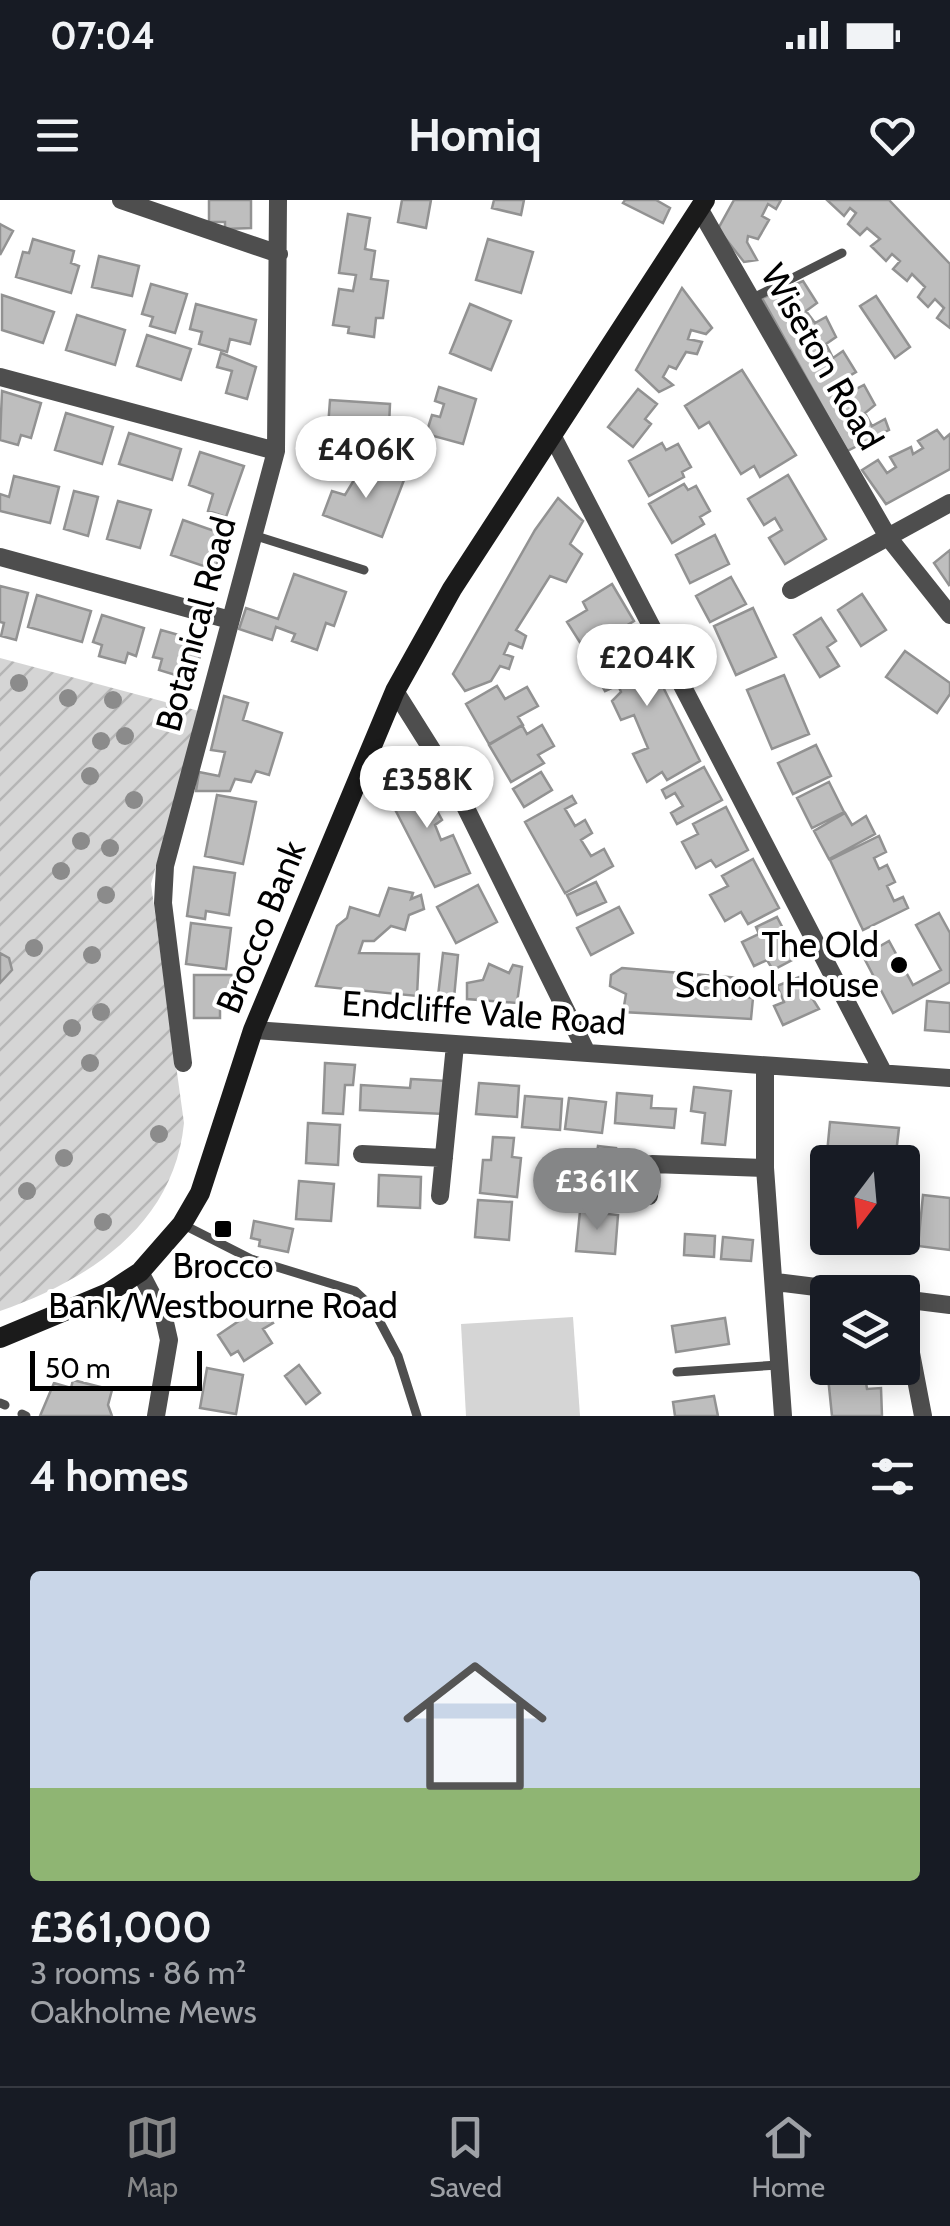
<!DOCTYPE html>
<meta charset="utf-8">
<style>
body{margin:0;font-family:Cabin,sans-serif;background:#20242c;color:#f1f3f6;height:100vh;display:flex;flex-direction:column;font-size:38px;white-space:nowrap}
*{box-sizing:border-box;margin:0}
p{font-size:32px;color:#9ea1a6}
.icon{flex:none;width:55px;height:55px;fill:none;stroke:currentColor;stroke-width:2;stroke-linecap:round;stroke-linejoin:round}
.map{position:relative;height:1216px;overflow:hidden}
.side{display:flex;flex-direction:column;background:#171b24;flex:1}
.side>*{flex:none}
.needle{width:65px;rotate:196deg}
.controls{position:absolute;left:810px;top:945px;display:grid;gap:20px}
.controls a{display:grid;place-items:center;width:110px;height:110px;border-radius:10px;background:#171b24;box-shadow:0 5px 25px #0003;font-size:50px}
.scale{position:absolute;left:30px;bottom:25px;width:172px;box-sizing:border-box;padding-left:10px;border:5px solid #000;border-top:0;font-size:28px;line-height:35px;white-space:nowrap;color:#000;-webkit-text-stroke:8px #fff;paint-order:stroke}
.price{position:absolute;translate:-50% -85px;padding:0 22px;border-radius:35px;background:#fff;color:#222;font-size:32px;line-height:65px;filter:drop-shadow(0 2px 5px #0008)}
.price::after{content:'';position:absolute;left:50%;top:60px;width:30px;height:22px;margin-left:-15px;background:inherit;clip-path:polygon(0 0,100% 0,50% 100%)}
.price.selected{background:#858687;color:#fff}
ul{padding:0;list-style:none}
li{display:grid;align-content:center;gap:20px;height:530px;padding:0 30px}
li+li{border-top:2px solid #363941}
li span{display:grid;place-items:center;height:310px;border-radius:10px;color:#555}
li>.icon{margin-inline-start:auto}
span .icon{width:180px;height:180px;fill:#fffc;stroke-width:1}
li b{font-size:42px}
h2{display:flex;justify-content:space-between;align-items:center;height:120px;padding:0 30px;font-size:42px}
.status{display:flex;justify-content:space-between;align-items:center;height:70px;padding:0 50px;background:#171b24;direction:ltr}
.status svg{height:28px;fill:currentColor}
header{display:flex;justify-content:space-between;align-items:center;height:130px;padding:0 30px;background:#171b24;font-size:45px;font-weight:700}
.menu{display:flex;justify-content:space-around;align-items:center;height:140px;border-top:2px solid #363941;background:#171b24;font-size:28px;color:#9ea1a6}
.menu a{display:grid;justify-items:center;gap:5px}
.menu .selected{color:#858687}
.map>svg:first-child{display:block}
</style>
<div class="status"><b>07:04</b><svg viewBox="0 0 49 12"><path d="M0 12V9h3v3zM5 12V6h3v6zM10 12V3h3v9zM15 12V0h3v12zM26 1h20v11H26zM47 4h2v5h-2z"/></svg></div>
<header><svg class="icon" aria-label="menu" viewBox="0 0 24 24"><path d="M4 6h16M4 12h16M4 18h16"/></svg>Homiq<svg class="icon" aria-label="heart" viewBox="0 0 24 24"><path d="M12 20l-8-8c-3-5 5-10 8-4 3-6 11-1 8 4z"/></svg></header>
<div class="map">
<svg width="950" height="1216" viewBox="0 0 950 1216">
<defs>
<pattern id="garden-furrows" width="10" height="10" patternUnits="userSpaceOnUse" patternTransform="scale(2.5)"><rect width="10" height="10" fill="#d5d5d5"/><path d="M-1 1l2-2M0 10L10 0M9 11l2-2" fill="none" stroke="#b5b5b5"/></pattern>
</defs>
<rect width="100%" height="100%" fill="#fff"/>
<!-- grass -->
<path fill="#d5d5d5" d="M573,1117L580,1216H466L461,1124Z"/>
<!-- garden -->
<path fill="url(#garden-furrows)" d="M0,458L199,511L151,684L184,923C174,1025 89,1080 0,1111Z"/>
<!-- building -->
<path fill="#bebebe" stroke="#929292" stroke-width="2.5" d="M209,0H251V28L225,29V22H209Z
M402,0H431L426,28L398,22Z
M494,0H524L521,15L492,8Z
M625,0H656L670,8L663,23L623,3Z
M734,0H781L776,9L768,4L762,16L769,20L758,39L748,36L747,42L757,60L744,62L718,29Z
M827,0H889L950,64V128L937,118L944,108L935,99L928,107L918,97L925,87L912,74L907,81L893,69L900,61L892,54L886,61L871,46L880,39L867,28L860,35L848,24L856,13L850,8L844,16Z
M348,14L370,18L365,49L375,51L371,79L388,81L383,118H376L374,137L348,133L349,127L333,125L339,89L353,91L356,75L339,73Z
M0,24L13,31L0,55Z
M33,39L74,51L71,63L79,66L71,93L16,77L23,52L29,53Z
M488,39L533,52L521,93L476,80Z
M99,56L139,66L132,96L92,87Z
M803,81L817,103L806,111L815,123L826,117L836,137L826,144L833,158L843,151L856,172L846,178L854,190L864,185L875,205L865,213L872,226L885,219L889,230L847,251L762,98Z
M151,84L187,94L175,133L150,126L153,117L142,114Z
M682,88L712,128L706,134L691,130L688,139L702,142L697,154L686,152L676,169L669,166L663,177L673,185L659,192L636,170Z
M2,95L54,112L43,143L2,130Z
M876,96L910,147L895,158L860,106Z
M196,104L256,120L250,144L230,139L227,152L199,144L202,132L190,129Z
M470,104L511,121L491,170L450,153Z
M77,115L125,130L115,165L66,150Z
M147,135L191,149L181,180L137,166Z
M221,153L256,167L247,199L226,193L232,171L217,167Z
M742,170L796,255L760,277L754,266L741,274L709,222L699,228L685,206Z
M439,187L476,199L463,244L426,234L432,215L440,217L444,204L435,201Z
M638,189L657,204L645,219L651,224L633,247L608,227Z
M2,191L41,203L31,238L21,235L18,245L0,240Z
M330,200L390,204L389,227L381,226L380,245L336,242L337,227H328Z
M66,213L113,227L102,264L55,250Z
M937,230L944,239L950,234V269L886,304L862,270L878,260L887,273L896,267L890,257L911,247L913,254L923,248L918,241Z
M129,233L181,249L172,280L119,264Z
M662,243L666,250L678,244L691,267L682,272L684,277L649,296L629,261Z
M200,252L244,266L226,317L208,311L213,294L189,285Z
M363,265L404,280L382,337L323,315L332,291L345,295Z
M788,275L826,339L785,364L769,338L782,330L775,318L764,325L748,299Z
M14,276L59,287L50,323L0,311V294L9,297Z
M684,284L688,290L696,286L710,311L700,317L704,324L672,343L649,304Z
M74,291L98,297L88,336L64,329Z
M558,298L583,321L570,344L582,354L566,382L550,376L516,430L526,436L522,448L509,443L504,454L513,457L509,469L500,466L491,481L465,491L453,474L535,330Z
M118,301L151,310L140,348L107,339Z
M183,320L226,335L215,370L171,355Z
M715,335L729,364L690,383L676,355Z
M950,350V384L949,385L934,363Z
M294,374L346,392L334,426L326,423L317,450L292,441L295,434L276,427L272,440L239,429L246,408L278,419Z
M731,377L746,404L710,422L696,396Z
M612,384L634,421L604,439L600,432L581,444L567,422L587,410L583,402Z
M0,386L28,393L16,440L1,436L4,423L0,422Z
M862,394L886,430L861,446L838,410Z
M37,395L91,411L82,442L28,427Z
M753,408L776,457L736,475L714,426Z
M102,415L144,428L136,456L128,453L125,463L99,456L102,445L93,442Z
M821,418L836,441L827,447L839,466L820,477L794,435Z
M161,430L204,442L196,470L188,468L185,478L159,470L162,459L153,457Z
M637,435L700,561L667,580L662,572L647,582L633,554L648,548L634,515L621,520L612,501L621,492L618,485L605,491L591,465L612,452L608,446Z
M905,451L950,483V494L937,513L886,477Z
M784,475L809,534L772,549L747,490Z
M497,486L505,499L527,487L538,506L518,517L523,525L489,544L466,504Z
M224,496L248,503L243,520L282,533L269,575L256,571L251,582L235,579L230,591H196L199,572L219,576L225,552L211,550Z
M522,525L527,534L542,525L554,546L538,555L544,563L511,582L489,545Z
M816,545L831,576L793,594L778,563Z
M704,567L722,600L677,624L671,613L683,606L675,593L666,598L662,590Z
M415,571L442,620L435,625L441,640L453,635L470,673L435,687L385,590Z
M541,572L552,590L524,607L513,589Z
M829,582L844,612L812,628L797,598Z
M217,595L256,602L243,664L205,656Z
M572,596L576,603L565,609L575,626L585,620L592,633L581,640L591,656L604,649L613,666L565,693L525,622Z
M726,607L748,650L716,667L711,660L696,668L682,642L698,634L693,624Z
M845,613L852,625L866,616L875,634L829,659L814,631Z
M879,636L886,652L874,658L879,669L887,665L895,682L887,686L894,701L903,697L908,708L863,730L830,660Z
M753,659L779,708L748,724L741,712L725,721L710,695L728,686L722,676Z
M194,667L235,673L229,715L206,711L205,719L187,716Z
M596,682L606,702L577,715L567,695Z
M478,685L497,722L456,743L437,707Z
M389,688L413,693L411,699L421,695L424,709L409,715L405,730L391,726L374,741H363L359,753L419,754L417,796L316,786L337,726L347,718L350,707L379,716Z
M619,707L633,733L591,755L577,728Z
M939,713L950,733V782L893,813L863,756L889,741L913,785L941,770L916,725Z
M777,717L798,757L773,770L767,760L754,766L742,742L759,734L756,727Z
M191,723L231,728L226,769L186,764Z
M0,753L9,758L12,770L0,783Z
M443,753L458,755L454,798L438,796Z
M489,764L509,773L513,765L522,767L517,803L467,799V783L483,780Z
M622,768L739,778L742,796L753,798L751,819L623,812L626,794L610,786L611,775Z
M194,775H239L240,794H227V801L220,802V818H194Z
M799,777L819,809L783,825L774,806L784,802L777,786Z
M927,801L950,803V832L925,830Z
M325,863L355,865L353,885H345L343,914L323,913Z
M411,879L446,881L444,914L360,910L361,885L410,888Z
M479,883L519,886L517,917L476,914Z
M694,887L731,891L725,945L702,943L705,913L691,911Z
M617,893L652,896L651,908L676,909L674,928L615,923Z
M525,896L562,899L560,930L522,927Z
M569,898L606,902L602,933L565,929Z
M830,922L899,928L895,962H828L825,974Z
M308,923L340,925L338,965L306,963Z
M493,937L514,938L512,957L521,958L517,997L480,993L483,960H491Z
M598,946L616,948L614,967L624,968L619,1009L583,1004L587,967L595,968Z
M379,975L421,977L420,1008L378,1006Z
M299,981L334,984L331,1021L296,1019Z
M923,995L950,998V1050L918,1046Z
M478,1000L512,1002L509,1040L475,1037Z
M580,1011L618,1015L615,1054L576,1051Z
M254,1021L293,1029L288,1052L259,1046L260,1040L251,1038Z
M685,1034L715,1036L714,1057L684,1055Z
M723,1037L753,1040L751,1061L721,1059Z
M261,1106L273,1123L263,1129L272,1143L244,1161L238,1151L231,1155L218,1135Z
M725,1118L729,1144L676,1152L672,1126Z
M828,1127V1168H864L867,1189L881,1188L882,1216H832L823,1128Z
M299,1165L320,1193L306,1204L285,1176Z
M207,1168L243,1175L236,1214L200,1208Z
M73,1180L112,1190L108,1205L112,1216H40L54,1183L71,1188Z
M714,1196L718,1216H675L673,1202Z"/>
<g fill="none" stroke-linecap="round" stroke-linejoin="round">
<!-- lane -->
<path stroke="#4e4e4e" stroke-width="9" d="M751,99L842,53
M253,335L364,370
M182,1024L251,1059L355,1091L372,1107L398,1156L417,1216
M677,1172L778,1165
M0,1203L5,1205
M22,1214L26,1216"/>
<!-- street -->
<path stroke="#4e4e4e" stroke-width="18" d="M121,0L279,54
M700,10L888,337L950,415
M0,177L276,251
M553,237L883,872
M0,357L230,420
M791,390L950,303
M395,491L456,588L586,851
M253,830L950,878
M183,863L163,703L165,666L276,251L278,0
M765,866V968L783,1216
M362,954L444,958
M440,996L455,845
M649,996L652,964L765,968
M140,1072L164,1118L169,1140L156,1216
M776,1082L856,1092
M902,1099L950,1105
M902,1106L923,1216"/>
<!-- secondary -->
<path stroke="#1b1b1b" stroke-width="20" d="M0,1138L108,1093L140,1072L182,1024L200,993L253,830L395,491L452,389L705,0"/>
</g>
<!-- trees -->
<g fill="#8b8b8b">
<circle cx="19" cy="483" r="9"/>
<circle cx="68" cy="498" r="9"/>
<circle cx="113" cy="500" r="9"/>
<circle cx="125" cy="536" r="9"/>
<circle cx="101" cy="541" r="9"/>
<circle cx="90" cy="576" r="9"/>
<circle cx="134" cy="600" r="9"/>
<circle cx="81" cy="641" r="9"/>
<circle cx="110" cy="648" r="9"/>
<circle cx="61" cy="671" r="9"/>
<circle cx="106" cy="695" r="9"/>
<circle cx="34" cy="748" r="9"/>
<circle cx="92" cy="755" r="9"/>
<circle cx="101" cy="812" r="9"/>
<circle cx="72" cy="828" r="9"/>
<circle cx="90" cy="863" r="9"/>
<circle cx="159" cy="934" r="9"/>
<circle cx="64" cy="958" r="9"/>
<circle cx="27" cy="991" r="9"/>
<circle cx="103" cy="1022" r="9"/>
</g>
<!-- markers -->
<g fill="#000" stroke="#fff" stroke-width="4">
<circle cx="899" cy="765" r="10"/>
<rect x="213" y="1019" width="20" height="20" rx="5"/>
</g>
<g text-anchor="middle" stroke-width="8" stroke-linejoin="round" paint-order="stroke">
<!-- street labels -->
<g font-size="35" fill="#000" stroke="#fff">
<text transform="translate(822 157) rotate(60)" y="12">Wiseton Road</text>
<text transform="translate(196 424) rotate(-75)" y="12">Botanical Road</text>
<text transform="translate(261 727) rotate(-68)" y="12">Brocco Bank</text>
<text transform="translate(484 813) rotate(4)" y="12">Endcliffe Vale Road</text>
</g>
<!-- poi labels -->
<g font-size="35" fill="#000" stroke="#fff" text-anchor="end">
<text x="879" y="757">The Old<tspan x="879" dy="40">School House</tspan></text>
<text x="223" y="1078" text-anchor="middle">Brocco<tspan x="223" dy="40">Bank/Westbourne Road</tspan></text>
</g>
</g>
</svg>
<div class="controls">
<a><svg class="needle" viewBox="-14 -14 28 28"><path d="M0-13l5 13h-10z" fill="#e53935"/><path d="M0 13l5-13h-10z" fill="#9ea1a6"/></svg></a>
<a><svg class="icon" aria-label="layers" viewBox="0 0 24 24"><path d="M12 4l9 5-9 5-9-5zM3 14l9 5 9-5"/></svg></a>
</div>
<div class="scale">50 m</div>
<b class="price" style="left:366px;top:301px">£406K</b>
<b class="price" style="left:647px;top:509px">£204K</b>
<b class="price" style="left:427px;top:631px">£358K</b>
<b class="price selected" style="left:597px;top:1033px">£361K</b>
</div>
<section class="side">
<h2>4 homes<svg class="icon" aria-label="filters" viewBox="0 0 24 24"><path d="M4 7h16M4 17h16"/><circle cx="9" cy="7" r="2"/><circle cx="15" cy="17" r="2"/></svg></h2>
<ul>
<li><span style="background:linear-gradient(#c9d6e8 70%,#8fb573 0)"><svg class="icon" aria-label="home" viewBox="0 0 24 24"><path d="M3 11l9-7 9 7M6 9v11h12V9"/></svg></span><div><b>£361,000</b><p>3 rooms · 86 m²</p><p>Oakholme Mews</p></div></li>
</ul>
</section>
<nav class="menu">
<a class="selected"><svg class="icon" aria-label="map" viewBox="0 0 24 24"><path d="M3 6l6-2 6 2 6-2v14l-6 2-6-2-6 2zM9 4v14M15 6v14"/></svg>Map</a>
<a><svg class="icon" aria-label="saved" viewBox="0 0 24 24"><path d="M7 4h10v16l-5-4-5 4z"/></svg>Saved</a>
<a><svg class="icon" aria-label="home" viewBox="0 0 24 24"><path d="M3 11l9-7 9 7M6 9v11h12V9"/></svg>Home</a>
</nav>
